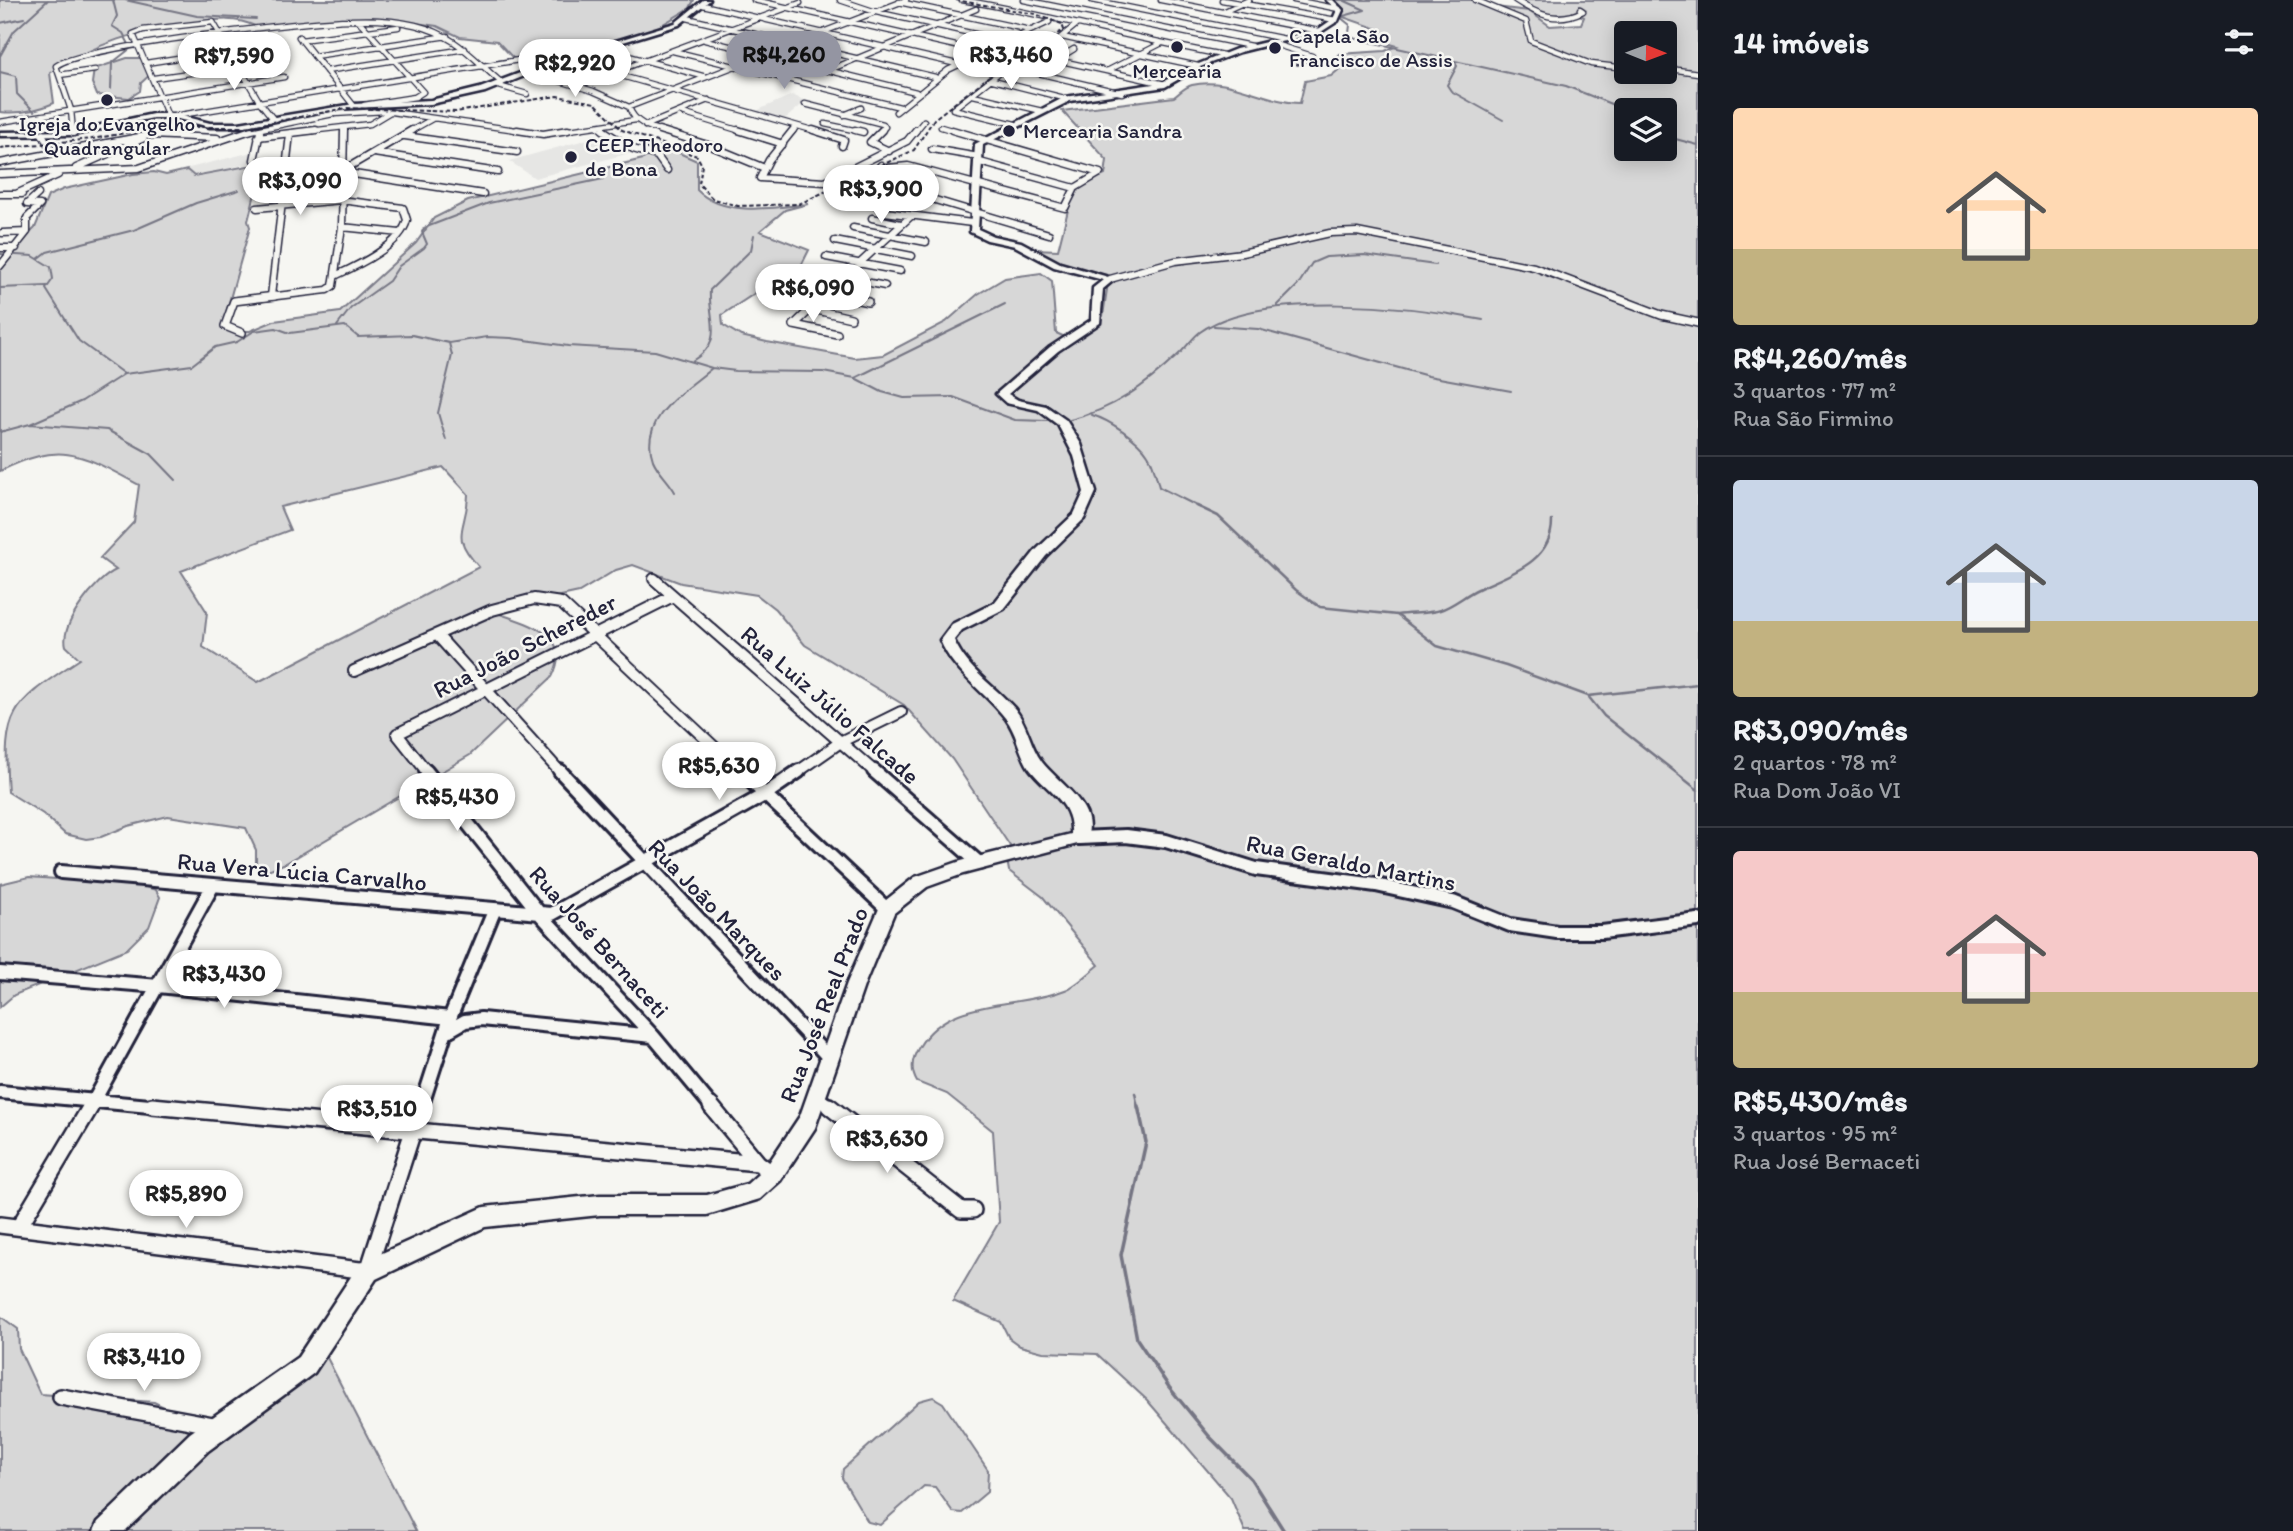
<!DOCTYPE html>
<html lang="pt">
<meta charset="utf-8">
<style>
body{margin:0;font-family:Itim,sans-serif;background:#242831;color:#f1f3f6;height:100vh;display:flex;flex-direction:column;font-size:26px;white-space:nowrap}
*{box-sizing:border-box;margin:0}
p{font-size:23px;color:#9ea1a6}
.icon{flex:none;width:38px;height:38px;fill:none;stroke:currentColor;stroke-width:2;stroke-linecap:round;stroke-linejoin:round}
.map{position:relative;flex:1;overflow:hidden}
.sheet{display:flex;flex-direction:column;background:#171b24;width:595px}
.sheet>*{flex:none}
.needle{width:46px;rotate:91deg}
.buttons{position:absolute;left:1614px;top:21px;display:grid;gap:14px}
.buttons a{display:grid;place-items:center;width:63px;height:63px;border-radius:7px;background:#171b24;box-shadow:0 4px 18px #0003;font-size:35px}
.price{position:absolute;translate:-50% -60px;padding:0 16px;border-radius:24px;background:#fff;color:#222;font-size:23px;line-height:46px;filter:drop-shadow(0 2px 4px #0008)}
.price::after{content:'';position:absolute;left:50%;top:42px;width:21px;height:16px;margin-left:-10px;background:inherit;clip-path:polygon(0 0,100% 0,50% 100%)}
.price.active{background:#9495a2;color:#111}
ul{padding:0;list-style:none}
li{display:grid;align-content:center;gap:14px;height:371px;padding:0 35px}
li+li{border-top:2px solid #363941}
li span{display:grid;place-items:center;height:217px;border-radius:7px;color:#555}
li>.icon{margin-inline-start:auto}
span .icon{width:126px;height:126px;fill:#fffc;stroke-width:1}
li b{font-size:30px}
h2{display:flex;justify-content:space-between;align-items:center;height:84px;padding:0 35px;font-size:30px}
main{display:flex;flex:1;min-height:0}
.map>svg:first-child{display:block}
</style>
<main>
<div class="map">
<svg width="1698" height="1531" viewBox="0 0 1698 1531">
<rect width="100%" height="100%" fill="#f6f6f2"/>
<filter id="ink" filterUnits="userSpaceOnUse"><feTurbulence type="fractalNoise" baseFrequency=".0143" numOctaves="2"/><feDisplacementMap in="SourceGraphic" scale="14" xChannelSelector="R" yChannelSelector="G"/><feConvolveMatrix kernelMatrix="1 2 1 2 8 2 1 2 1" color-interpolation-filters="sRGB"/></filter>
<g filter="url(#ink)">
<!-- built -->
<path fill="#e6e6e4" d="M792,95L806,101L785,119L756,111Z
M603,135L634,152L535,178L509,161Z
M252,152L250,163L171,183L162,175Z"/>
<!-- green -->
<path fill="#d7d7d7" stroke="#7c7c89" stroke-width="2" fill-rule="evenodd" d="M0,0H694L690,8L653,30L558,58H513L497,41L460,37L437,26L372,17L255,26C234,16 215,20 192,23C139,30 95,43 50,73L54,103C36,111 19,114 0,112Z
M1334,0H1477L1487,6L1529,11L1550,26L1581,24L1584,17L1576,13L1547,15L1517,0H1698V1531H1245L1231,1498L1147,1400L1097,1354L1043,1352L1020,1346L1009,1338L1001,1322L953,1301L999,1222L993,1131L947,1094L917,1082C910,1070 912,1058 919,1047C949,996 1017,1009 1065,990C1076,986 1089,973 1099,965L1043,897L1009,871L1006,855L1010,846L952,759L904,705L805,645L775,609L757,595L681,583L633,565L616,570L579,592L492,611C521,623 576,631 552,677L470,755L286,863L265,871L256,867V850L246,828L168,816L128,826L101,837L86,839L65,834L43,814L8,792C2,707 13,704 80,659L66,646C60,624 96,579 116,570L100,558L134,522L139,485C81,454 63,440 0,471V265L35,228L48,196L64,189L133,174L154,172L166,175L187,170L194,176L258,164L261,170L248,221L250,227L223,324L242,331H250L274,321L340,312L416,243L434,218L468,201L643,159L649,155L645,146L666,147L697,161V190C723,217 774,208 808,204L785,210L760,231L809,250L801,266L806,268L799,275L778,278L722,315L723,325L741,336L767,342L855,358L883,355L946,322L978,294L1005,278L1041,273L1052,281L1056,333L1072,340L1103,316L1109,276L1056,261L1034,249L1058,250L1072,194L1079,185L1105,175L1107,160L1062,111L1174,97C1180,93 1184,87 1192,85C1228,76 1264,102 1300,103L1305,81L1331,76L1342,67L1336,57L1339,54L1385,51L1397,46L1367,37L1378,29L1343,17ZM1626,33H1664V72H1626ZM1626,110H1664V149H1626ZM443,467L468,494C467,532 448,533 479,567L258,682L203,647L207,612L181,571L290,530L280,507Z
M127,58H146L145,64L152,73L141,83L140,91L129,98L97,95L92,83L94,69Z
M29,877L139,885L156,890L160,897L149,927L127,949L14,995L0,1007V884Z
M0,1316L18,1329L19,1349L40,1394L154,1402L170,1410L196,1439L321,1346L416,1531H0Z
M933,1397L943,1403L988,1470L987,1492L962,1513L953,1512L935,1487L924,1486L880,1525L868,1522L842,1478L843,1469L919,1401Z"/>
<g fill="none" stroke-linecap="round" stroke-linejoin="round">
<!-- stream-far2 -->
<path stroke="#757583" stroke-width="2" d="M125,0L197,16L256,19
M1343,0L1365,10L1340,17L1350,25L1349,33L1353,38L1566,86L1626,110
M0,23L24,18
M0,56L14,31L48,0
M1454,61L1457,66L1447,85L1451,91L1503,120
M0,72L16,76L17,94L34,111
M111,89L112,63L131,48L123,33L112,26L117,16L113,0
M1664,136L1698,145
M0,254L33,256L51,267L53,279L46,289L79,341L124,374
M38,259L47,252L134,230L196,203L239,190
M0,288L47,286
M1277,306L1298,285L1312,263L1326,257L1364,255L1435,265
M337,326L351,308L389,281L399,266L424,248L427,244L422,232L424,228L489,203L603,179
M1214,326L1258,329L1428,376L1511,391
M692,361C726,340 708,322 710,290L751,250L754,235
M855,378L1005,304
M1092,415C1109,420 1138,439 1148,455C1154,464 1156,476 1159,487L1201,508
M1070,420C1114,409 1145,386 1178,355C1186,348 1192,338 1200,332C1260,289 1413,306 1483,320
M30,424L107,430L151,454L176,480
M0,432L30,424L82,401L124,374L192,365L215,347L237,342L254,331L276,328L290,333L345,326L358,337L412,335L449,343L487,337L511,338L568,346L655,351L712,368L736,371L823,372L855,378L882,392L904,398L953,397L1015,420L1047,421
M446,440L438,413L452,355L449,343
M675,492C669,481 658,472 653,460C638,418 685,391 712,368"/>
<!-- stream-far1 -->
<path stroke="#757583" stroke-width="2.5" d="M1197,506L1218,516L1296,590L1320,607L1397,615L1437,646L1506,666L1588,696L1698,684
M1397,615C1411,613 1427,614 1440,610C1453,606 1465,595 1478,589C1507,575 1552,563 1552,521
M1588,696L1604,716L1698,790
M1135,1093L1138,1108"/>
<!-- stream -->
<path stroke="#757583" stroke-width="3.5" d="M1138,1106L1146,1142L1121,1255L1137,1339L1169,1387L1209,1436L1251,1479L1284,1531"/>
<!-- street-far5 casing -->
<g stroke="#22223b" stroke-width="7">
<path id="street-far5" d="M754,0L982,52
M840,0L876,12L1006,41
M962,0C1050,15 1135,39 1223,55
M1024,0L1251,46
M1092,0L1285,39
M1161,0L1319,31
M1222,0L1336,20
M1294,0L1339,9
M1475,0L1526,21L1531,41L1591,64L1626,68
M1515,0C1538,15 1557,24 1583,11L1580,9
M899,2L1030,30
M703,5L957,64
M1223,12L1249,0
M687,18L935,77
M359,21L423,92L415,97L364,105
M299,37L354,106
M1062,37L1198,66
M301,40L398,27
M705,40L916,92
M1268,42L1312,56L1298,62
M599,48L706,77
M673,51L900,107
M1030,54L1165,84
M314,56L447,36
M562,59L819,132
M1056,60L1074,49
M146,63L229,50
M1008,66L1122,93
M1664,68L1698,73
M326,71L465,49
M827,71L976,9
M1107,71L1162,43
M530,72L593,91L629,107C634,123 650,128 665,132
M59,75L95,70
M154,78L239,66
M989,79L1068,99
M495,85L527,94
M577,86L800,3
M973,95L1042,111
M805,104L883,124L885,127L880,132
M629,107L906,0
M679,112L744,132
M896,112L948,70L1049,22
M844,115L861,108
M168,116L133,34L143,30L213,22L259,101L274,120
M174,116L519,60
M0,122L284,77
M825,124L863,132
M1015,124L953,109L1005,68L1060,38L1076,25
M645,126L708,100
M941,127L958,132
M599,128L606,132
M73,132L71,110L56,66C79,47 310,20 351,20C372,19 394,20 415,25C456,35 471,57 502,83
M246,132L333,114L385,111L530,132
M301,132L370,124L390,112
M344,132V128
M409,132L432,119
M556,132L636,120
M792,132L796,127
M915,132L924,121"/>
</g>
<!-- street-far4 casing -->
<g stroke="#22223b" stroke-width="9">
<path id="street-far4" d="M73,130V133
M517,130L543,134L568,130
M603,130L633,149L657,156L667,170
M659,130L711,146L762,167
M738,130L783,144
M793,130L769,160L760,178L825,182L907,141L916,130
M813,130L844,140L842,146
M855,130L863,132
M882,130L870,142L889,151
M42,134L53,152
M405,136L517,152
M258,137L316,130
M932,149L979,157
M374,153L498,172
M254,160L260,132
M980,162L1075,188
M0,163L150,135L217,138
M881,165L868,180L1049,234
M76,168L144,138
M877,169L908,166L1065,208L1075,188L1100,173L952,130
M342,171L412,130
M341,172L483,194
M0,174L139,168L251,130
M850,184L885,212L972,223
M0,194H22
M16,194L58,175
M257,208L341,200L403,208L407,220C401,245 359,265 337,275
M872,218L901,224
M342,227L400,233
M853,228L926,242
M2,233L27,232
M835,241L912,256
M0,248H16
M826,257L900,271
M0,266L27,232V218L40,205L27,204L38,194
M812,271L885,286
M1110,279L1175,261L1242,253L1330,233L1357,232L1534,267L1616,298
M794,286L849,298
M271,296L290,134
M260,298L327,290L333,286L342,227L344,130
M822,298L910,217"/>
</g>
<!-- street-far3 casing -->
<g stroke="#22223b" stroke-width="10">
<path id="street-far3" d="M841,296L868,302
M1611,296L1661,315L1698,323
M782,302L851,318
M794,325L824,296
M794,325L837,334
M242,333L225,326L234,301L275,296"/>
</g>
<!-- street-far2 casing -->
<g stroke="#22223b" stroke-width="14">
<path id="street-far2" d="M654,579L876,773
M437,635L561,773
M354,671L492,610L534,599L561,603L742,773
M428,773L397,734L671,597
M796,773L842,741L901,712"/>
</g>
<!-- street-far1 casing -->
<g stroke="#22223b" stroke-width="18">
<path id="street-far1" d="M426,771L540,914L653,1036L713,1108
M560,771L829,1058
M740,771L887,909
M874,771L979,863
M1079,838L1126,836L1166,841L1256,869L1376,885L1453,902L1510,925L1557,932H1602L1698,920
M61,872L552,914L764,795L799,771
M0,973L159,986L450,1018
M446,1032L465,1021L481,1019L653,1036
M0,1092L171,1108
M817,1097L831,1108
M90,1108L213,885
M421,1108L450,1018L494,911"/>
</g>
<!-- street casing -->
<g stroke="#22223b" stroke-width="20">
<path id="street" d="M152,1106L758,1163
M711,1106L758,1163L773,1174
M829,1106L961,1210H973
M0,1225L368,1271L421,1106
M19,1227L91,1106
M61,1397L218,1426"/>
</g>
<!-- secondary casing -->
<g stroke="#22223b" stroke-width="5">
<path id="secondary" d="M703,0H710L679,25L564,60L485,92L431,104L354,108L239,127H210L174,118H153L73,135L0,136V132L73,131L153,114H174L210,123H239L354,104L431,100L480,88L560,58L675,23Z
M1326,0H1333L1343,10L1338,21L1321,32L1240,52L1200,67L1165,87L1070,101L983,145L978,229L993,236L1021,242L1060,263L1115,279L1103,289L1100,323L1058,351L1008,394L1018,400L1046,406L1066,420L1081,444L1096,492L1084,519L1046,556L1004,609L962,630L954,640C967,670 994,685 1015,709C1028,725 1030,746 1042,762C1059,784 1102,808 1085,842L963,874L927,887L894,913L865,983L815,1128L780,1181L760,1199L707,1215H600L485,1227L376,1279L314,1373L208,1451L125,1531H94L98,1522L190,1433L298,1357L360,1263L484,1207L600,1195H707L747,1184L766,1167L800,1116L847,983L881,904L915,877L961,861L1071,834C1073,801 1046,791 1029,768C1019,752 1017,734 1006,719C984,690 954,674 940,640L952,624L994,603L1036,550L1074,514L1084,492L1074,456L1058,425L1038,410L1006,403L996,394L1050,347L1091,320L1093,288L1103,280L1054,267L1015,246L987,240L970,232L975,144L1065,97L1160,83L1196,65L1236,49L1317,30L1333,19L1337,10Z"/>
</g>
<!-- street-far5 -->
<use href="#street-far5" stroke="#f6f6f2" stroke-width="4.5"/>
<!-- street-far4 -->
<use href="#street-far4" stroke="#f6f6f2" stroke-width="6"/>
<!-- street-far3 -->
<use href="#street-far3" stroke="#f6f6f2" stroke-width="7"/>
<!-- street-far2 -->
<use href="#street-far2" stroke="#f6f6f2" stroke-width="10"/>
<!-- street-far1 -->
<use href="#street-far1" stroke="#f6f6f2" stroke-width="12"/>
<!-- street -->
<use href="#street" stroke="#f6f6f2" stroke-width="15"/>
<!-- secondary -->
<use href="#secondary" fill="#f6f6f2" fill-rule="evenodd"/>
<!-- rail -->
<path stroke="#22223b" stroke-width="2" stroke-dasharray="4.5 2.5" stroke-linecap="butt" d="M0,148L92,139L159,127H246L347,108L456,112L557,96L595,103L622,130L697,156L702,165L699,184L713,199L738,206L799,204L914,150L934,119L1005,64L1064,30L1062,24L1035,14L956,0"/>
</g>
</g>
<!-- markers -->
<g fill="#22223b" stroke="#f6f6f2" stroke-width="2.5">
<circle cx="1177" cy="47" r="7"/>
<circle cx="1275" cy="48" r="7"/>
<circle cx="107" cy="100" r="7"/>
<circle cx="1009" cy="131" r="7"/>
<circle cx="571" cy="157" r="7"/>
</g>
<g text-anchor="middle" stroke-width="5" stroke-linejoin="round" paint-order="stroke">
<!-- far-poi labels -->
<g font-size="21" fill="#22223b" stroke="#f6f6f2" text-anchor="start">
<text x="1289" y="43">Capela São<tspan x="1289" dy="24">Francisco de Assis</tspan></text>
<text x="1177" y="78" text-anchor="middle">Mercearia</text>
<text x="107" y="131" text-anchor="middle">Igreja do Evangelho<tspan x="107" dy="24">Quadrangular</tspan></text>
<text x="1023" y="138">Mercearia Sandra</text>
<text x="585" y="152">CEEP Theodoro<tspan x="585" dy="24">de Bona</tspan></text>
</g>
<!-- street labels -->
<g font-size="24" fill="#22223b" stroke="#f6f6f2">
<text transform="translate(525 646) rotate(-27)" y="8">Rua João Schereder</text>
<text transform="translate(830 705) rotate(41)" y="8">Rua Luiz Júlio Falcade</text>
<text transform="translate(1351 863) rotate(11)" y="8">Rua Geraldo Martins</text>
<text transform="translate(302 872) rotate(5)" y="8">Rua Vera Lúcia Carvalho</text>
<text transform="translate(717 910) rotate(46)" y="8">Rua João Marques</text>
<text transform="translate(599 942) rotate(48)" y="8">Rua José Bernaceti</text>
<text transform="translate(824 1005) rotate(-69)" y="8">Rua José Real Prado</text>
</g>
</g>
</svg>
<div class="buttons">
<a><svg class="needle" viewBox="-14 -14 28 28"><path d="M0-13l5 13h-10z" fill="#e53935"/><path d="M0 13l5-13h-10z" fill="#9ea1a6"/></svg></a>
<a><svg class="icon" aria-label="layers" viewBox="0 0 24 24"><path d="M12 4l9 5-9 5-9-5zM3 14l9 5 9-5"/></svg></a>
</div>
<b class="price active" style="left:784px;top:91px">R$4,260</b>
<b class="price" style="left:1011px;top:91px">R$3,460</b>
<b class="price" style="left:234px;top:92px">R$7,590</b>
<b class="price" style="left:575px;top:99px">R$2,920</b>
<b class="price" style="left:300px;top:217px">R$3,090</b>
<b class="price" style="left:881px;top:225px">R$3,900</b>
<b class="price" style="left:813px;top:324px">R$6,090</b>
<b class="price" style="left:719px;top:802px">R$5,630</b>
<b class="price" style="left:457px;top:833px">R$5,430</b>
<b class="price" style="left:224px;top:1010px">R$3,430</b>
<b class="price" style="left:377px;top:1145px">R$3,510</b>
<b class="price" style="left:887px;top:1175px">R$3,630</b>
<b class="price" style="left:186px;top:1230px">R$5,890</b>
<b class="price" style="left:144px;top:1393px">R$3,410</b>
</div>
<section class="sheet">
<h2>14 imóveis<svg class="icon" aria-label="filters" viewBox="0 0 24 24"><path d="M4 7h16M4 17h16"/><circle cx="9" cy="7" r="2"/><circle cx="15" cy="17" r="2"/></svg></h2>
<ul>
<li><span style="background:linear-gradient(#ffd9b3 65%,#c2b280 0)"><svg class="icon" aria-label="home" viewBox="0 0 24 24"><path d="M3 11l9-7 9 7M6 9v11h12V9"/></svg></span><div><b>R$4,260/mês</b><p>3 quartos · 77 m²</p><p>Rua São Firmino</p></div></li>
<li><span style="background:linear-gradient(#c9d6e8 65%,#c2b280 0)"><svg class="icon" aria-label="home" viewBox="0 0 24 24"><path d="M3 11l9-7 9 7M6 9v11h12V9"/></svg></span><div><b>R$3,090/mês</b><p>2 quartos · 78 m²</p><p>Rua Dom João VI</p></div></li>
<li><span style="background:linear-gradient(#f6c9c9 65%,#c2b280 0)"><svg class="icon" aria-label="home" viewBox="0 0 24 24"><path d="M3 11l9-7 9 7M6 9v11h12V9"/></svg></span><div><b>R$5,430/mês</b><p>3 quartos · 95 m²</p><p>Rua José Bernaceti</p></div></li>
</ul>
</section>
</main>
